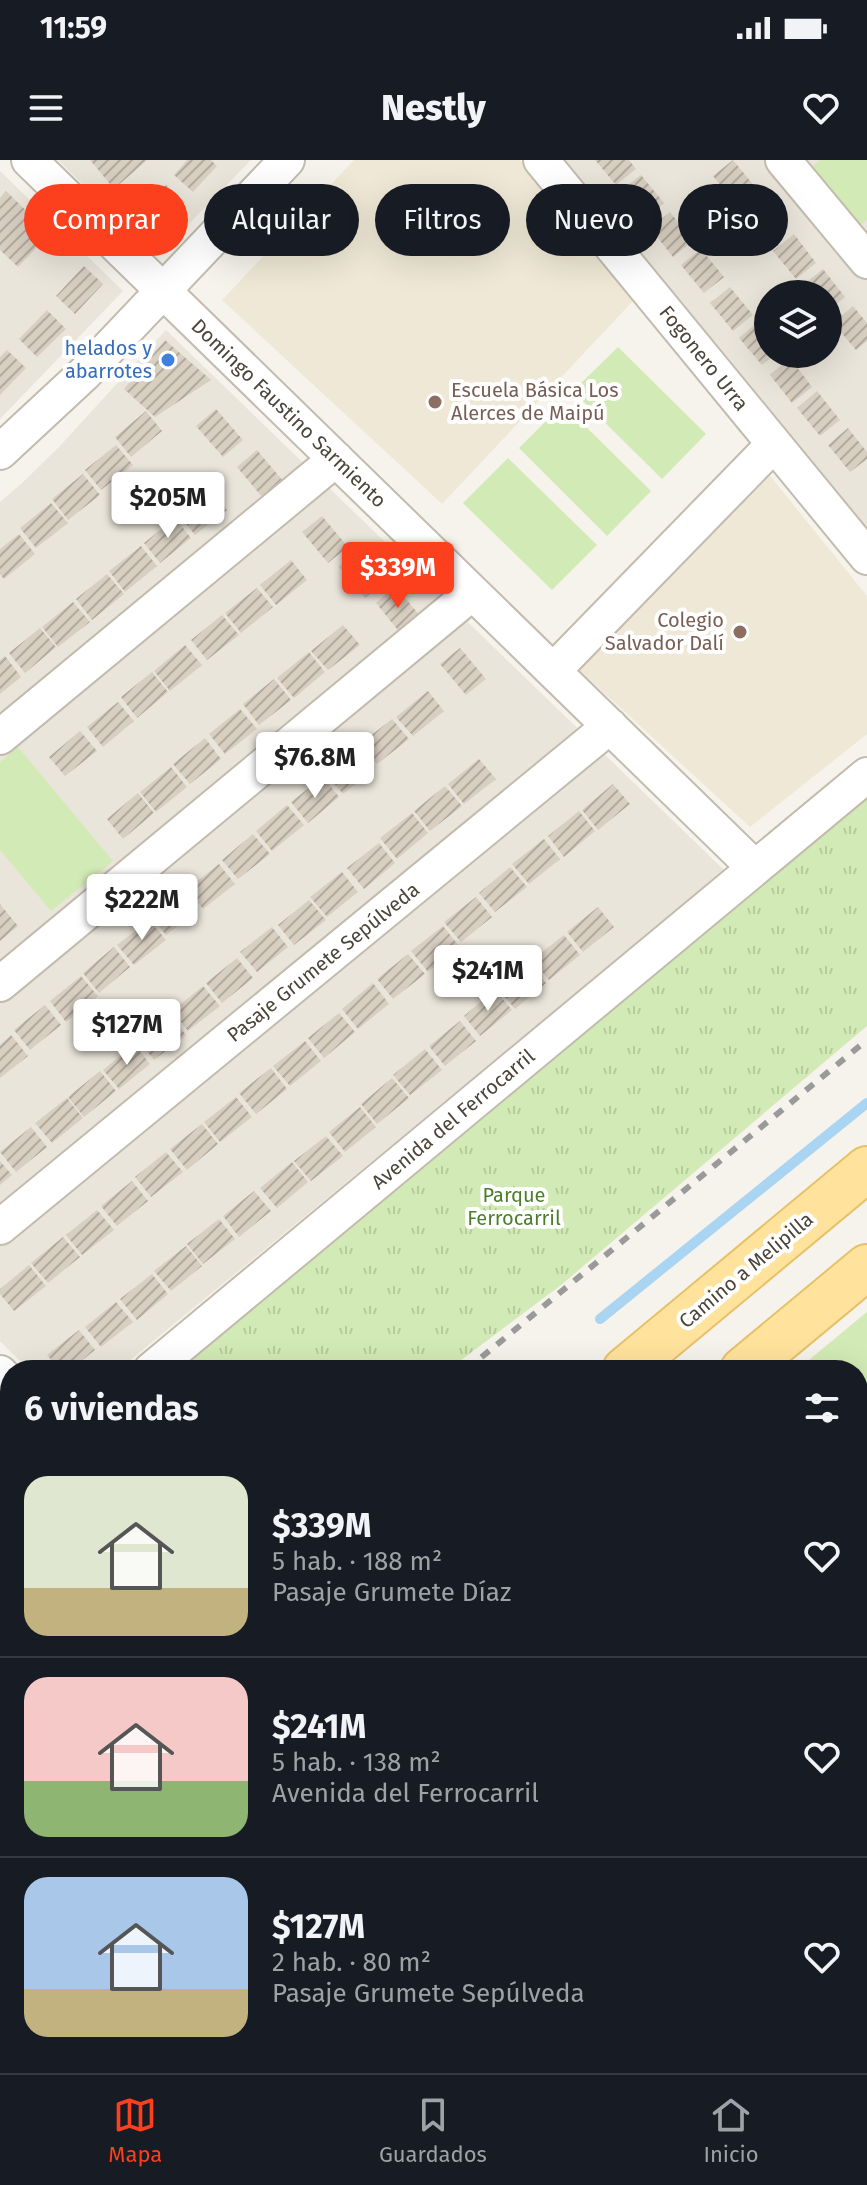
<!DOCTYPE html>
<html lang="es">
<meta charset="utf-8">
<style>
body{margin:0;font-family:"Fira Sans",sans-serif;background:#20242c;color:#f1f3f6;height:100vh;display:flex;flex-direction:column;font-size:30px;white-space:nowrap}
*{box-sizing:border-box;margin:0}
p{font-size:26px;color:#9ea1a6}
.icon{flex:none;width:44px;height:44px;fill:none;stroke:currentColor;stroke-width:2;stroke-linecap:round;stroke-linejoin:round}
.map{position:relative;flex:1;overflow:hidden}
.side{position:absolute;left:0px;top:1200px;width:868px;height:714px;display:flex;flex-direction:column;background:#171b24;border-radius:32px 32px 0 0;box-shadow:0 8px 32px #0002}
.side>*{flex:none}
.banner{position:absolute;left:24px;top:24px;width:820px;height:72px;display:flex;gap:16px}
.fabs{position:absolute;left:754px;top:120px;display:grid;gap:16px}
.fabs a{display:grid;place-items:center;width:88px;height:88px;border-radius:50%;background:#171b24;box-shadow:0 8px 32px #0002;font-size:40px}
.price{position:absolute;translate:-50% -68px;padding:0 18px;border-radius:8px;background:#fff;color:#222;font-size:26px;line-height:52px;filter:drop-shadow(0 2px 4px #0008)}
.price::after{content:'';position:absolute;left:50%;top:48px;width:24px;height:18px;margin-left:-12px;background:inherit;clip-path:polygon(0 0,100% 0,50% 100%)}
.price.on{background:#fc3f1d;color:#fff}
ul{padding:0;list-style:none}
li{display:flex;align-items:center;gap:24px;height:200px;padding:0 24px}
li+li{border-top:2px solid #363941}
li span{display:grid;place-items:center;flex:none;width:224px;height:160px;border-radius:24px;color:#555}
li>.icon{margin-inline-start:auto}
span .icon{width:96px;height:96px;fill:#fffc;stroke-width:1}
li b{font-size:34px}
h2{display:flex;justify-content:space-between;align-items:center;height:96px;padding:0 24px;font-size:34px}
.pill{padding:0 28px;border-radius:36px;background:#171b24;box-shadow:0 8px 32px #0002;font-size:28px;line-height:72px}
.pill.on{background:#fc3f1d;color:#fff}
.status{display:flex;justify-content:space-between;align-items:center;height:56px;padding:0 40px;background:#171b24;direction:ltr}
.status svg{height:22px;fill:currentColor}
header{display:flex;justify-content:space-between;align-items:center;height:104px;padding:0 24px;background:#171b24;font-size:36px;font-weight:800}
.tabs{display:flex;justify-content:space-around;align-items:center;height:112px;border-top:2px solid #363941;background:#171b24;font-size:22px;color:#9ea1a6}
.tabs a{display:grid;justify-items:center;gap:4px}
.tabs .on{color:#fc3f1d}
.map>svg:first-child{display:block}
</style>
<div class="status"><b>11:59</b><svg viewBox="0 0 49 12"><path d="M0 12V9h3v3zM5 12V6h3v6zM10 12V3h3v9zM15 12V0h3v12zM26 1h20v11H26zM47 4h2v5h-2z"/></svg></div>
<header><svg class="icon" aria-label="menu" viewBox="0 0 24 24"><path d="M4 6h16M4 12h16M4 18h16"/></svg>Nestly<svg class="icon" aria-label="heart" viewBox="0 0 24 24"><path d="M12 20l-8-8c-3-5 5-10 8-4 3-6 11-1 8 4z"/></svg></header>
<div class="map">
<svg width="867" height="1913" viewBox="0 0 867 1913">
<defs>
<pattern id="park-tufts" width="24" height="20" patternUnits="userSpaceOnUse" patternTransform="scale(2)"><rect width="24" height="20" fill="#d2eab5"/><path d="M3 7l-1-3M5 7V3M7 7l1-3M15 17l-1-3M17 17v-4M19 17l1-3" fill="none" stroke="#b6ca9c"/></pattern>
<pattern id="building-hatch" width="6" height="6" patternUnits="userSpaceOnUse" patternTransform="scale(2)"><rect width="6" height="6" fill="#d8cfc1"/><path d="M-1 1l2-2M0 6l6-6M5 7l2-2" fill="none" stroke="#b1aa9e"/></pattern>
</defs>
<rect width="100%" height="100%" fill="#f6f3ec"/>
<!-- residential -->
<path fill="#eae5da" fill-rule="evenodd" d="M58,0H251L157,97Z
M557,0H867V378ZM768,134H828V194H768Z
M0,11L123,131L0,259Z
M166,170L725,711L118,1210H29L0,1181V342L21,324L59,287Z
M867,1152V1913H0V1868L10,1860V1904H858V1210H797Z
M0,1237L10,1247V1299L0,1307Z"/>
<!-- education -->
<path fill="#efe8d6" d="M354,0H520L633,141L442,344L222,140Z
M767,312L867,436V574L750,667L577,508Z"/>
<!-- grass -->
<path fill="#d2eab5" d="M820,0H867V60L857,68L810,8Z
M618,187L706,274L662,319L573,231Z
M563,244L651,331L607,376L519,288Z
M508,298L597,385L552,430L463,343Z
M18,587L113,701L51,751L0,690V602Z
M867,1152V1594L858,1590V1210H797Z"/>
<!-- park -->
<path fill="url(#park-tufts)" d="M867,637V866L561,1125L448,1210H175Z
M10,1346V1542L0,1549V1354Z
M137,1904H405L422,1913H127Z"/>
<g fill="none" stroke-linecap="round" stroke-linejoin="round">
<!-- stream -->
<path stroke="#a9d4f2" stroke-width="10" d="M600,1159L867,943
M0,1656L10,1647"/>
</g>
<!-- building -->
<path fill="url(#building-hatch)" d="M90,0H147L114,29Z
M187,0H211L217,6L193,32L174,15Z
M595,0H629L636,9L616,25Z
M733,0L756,28L736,45L713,16Z
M641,15L664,43L643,59L620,31Z
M166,25L185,42L160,68L141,51Z
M6,31L50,74L18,107L0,90V38Z
M765,37L787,65L767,81L745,53Z
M670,52L693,81L673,97L650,68Z
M794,74L816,103L796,119L773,91Z
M701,89L724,117L704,133L681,105Z
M84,106L103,124L75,154L56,136Z
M823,109L845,137L828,151V134H810L803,125Z
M730,127L753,155L733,171L710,143Z
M853,146L867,163V181L856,190L833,163Z
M47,150L66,169L37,197L19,179Z
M759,161L768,171V194H776L762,205L739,178Z
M165,180L211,220L155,257L124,229Z
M7,190L26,208L0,235V197Z
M790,198L812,227L792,243L770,215Z
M817,231L840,260L820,276L797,248Z
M216,249L243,280L223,297L196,266Z
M146,251L162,271L131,297L115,277Z
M848,268L867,292V299L850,312L828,285Z
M116,285L133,305L101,330L85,310Z
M257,290L283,321L263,338L237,307Z
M83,314L100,335L68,360L52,339Z
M211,329L227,350L195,375L179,355Z
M51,343L68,363L36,388L20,368Z
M322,356L348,387L328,403L302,372Z
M175,358L191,378L160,403L144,383Z
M19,374L35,394L4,419L0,414V389Z
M141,386L157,406L125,432L109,411Z
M360,390L385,421L365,438L339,407Z
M291,400L307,420L276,445L260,425Z
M107,414L124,434L92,460L76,439Z
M395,426L421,457L401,474L376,443Z
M257,428L273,447L241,473L225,453Z
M73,442L90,462L58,487L42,467Z
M222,455L239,475L207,500L191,480Z
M343,465L360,485L328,510L311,491Z
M40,468L56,487L25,513L9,493Z
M185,485L202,505L170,531L154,511Z
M460,488L486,519L466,535L440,504Z
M309,492L325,512L294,538L277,518Z
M5,496L21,517L0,534V500Z
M152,512L168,532L137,558L121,537Z
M274,519L291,540L259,565L243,544Z
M428,531L444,551L413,576L396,557Z
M118,542L134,561L103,587L87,567Z
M240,549L257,569L225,594L209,574Z
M392,559L409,579L377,604L360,584Z
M80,571L97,591L65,616L49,597Z
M205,578L221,599L190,624L173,604Z
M358,589L374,609L343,634L326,614Z
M479,599L496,619L464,644L448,624Z
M171,607L187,627L156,652L140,632Z
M323,617L339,637L308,663L291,642Z
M613,624L630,644L598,670L582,650Z
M445,626L462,646L430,671L414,651Z
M138,633L154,653L123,679L107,659Z
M287,645L304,665L272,691L256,671Z
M579,651L595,671L564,697L548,676Z
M412,653L428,673L397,699L380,678Z
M253,674L270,694L238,719L222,700Z
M544,679L560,699L529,724L512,704Z
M379,683L395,703L364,729L347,708Z
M219,704L235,724L203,749L187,729Z
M510,707L527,727L495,752L479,733Z
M342,712L358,732L327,757L310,737Z
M181,730L198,750L166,775L150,755Z
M476,737L492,757L461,782L444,762Z
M309,740L326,760L294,785L278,765Z
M0,744L18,766L0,781Z
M598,747L614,767L583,792L567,772Z
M149,760L166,780L134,805L117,785Z
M443,766L459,786L428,812L411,791Z
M272,767L288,787L257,812L240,792Z
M564,775L580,795L549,820L532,800Z
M114,787L130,807L99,833L83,813Z
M408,794L425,814L393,839L377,819Z
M237,798L253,818L222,843L206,823Z
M530,803L546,823L515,849L498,829Z
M81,816L98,836L66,862L50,841Z
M373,823L389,844L358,869L342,849Z
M203,826L220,846L188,871L172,851Z
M495,830L512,850L480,876L464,856Z
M45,845L61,865L30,890L14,870Z
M339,853L355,872L324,898L308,878Z
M170,855L186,875L154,900L138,880Z
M460,861L476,881L445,906L429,886Z
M11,875L28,896L0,918V885Z
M305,881L321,901L290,926L273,906Z
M134,884L150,904L119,929L103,910Z
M425,889L442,910L410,935L393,915Z
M271,908L287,929L256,954L239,933Z
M100,911L116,931L84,957L68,937Z
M392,918L409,938L377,964L361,944Z
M236,937L252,957L220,982L204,962Z
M67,938L83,958L52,983L35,963Z
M360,947L376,967L345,992L329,972Z
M202,964L218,984L187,1010L170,989Z
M31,967L47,987L16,1012L0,992Z
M326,976L343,996L311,1021L294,1001Z
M166,992L183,1012L151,1037L135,1017Z
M0,1001L12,1015L0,1025Z
M292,1002L308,1022L277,1048L260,1028Z
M132,1021L148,1041L117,1066L101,1046Z
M254,1031L271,1051L239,1077L223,1056Z
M97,1050L114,1070L82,1095L66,1075Z
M219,1059L235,1079L203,1104L187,1084Z
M63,1077L80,1097L48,1123L31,1103Z
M186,1086L202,1106L171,1131L154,1111Z
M29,1105L46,1126L14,1151L0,1134V1129Z
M152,1114L168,1134L137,1160L120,1139Z
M116,1142L133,1162L101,1187L85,1167Z
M79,1170L95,1190L70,1210H60L47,1195Z"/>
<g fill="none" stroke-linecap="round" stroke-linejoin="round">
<!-- minor casing -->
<g stroke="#c2bbae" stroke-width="38">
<path id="minor" d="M29,0L755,708
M541,0L867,397
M783,0L867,101
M0,292L85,213L287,0
M553,511L774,284
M0,577L336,299
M0,824L472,433
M0,1067L610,566
M151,1210L867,615
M0,1213L10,1223
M0,1334L10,1326
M858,1639L864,1628
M455,1904L471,1913
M50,1913L61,1904
M709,1913L714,1904"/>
</g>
<!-- major casing -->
<g stroke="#e6c16a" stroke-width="48">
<path id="major" d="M625,1210L867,1009
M743,1210L867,1107
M0,1727L10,1719
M0,1822L10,1814"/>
</g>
<!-- minor -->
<use href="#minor" stroke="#fff" stroke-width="34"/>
<!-- major -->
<use href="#major" stroke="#ffe39c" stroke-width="44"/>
<!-- rail -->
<path stroke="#9a9a9a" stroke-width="6" stroke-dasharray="10 10" stroke-linecap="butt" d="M466,1210L867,880
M0,1593L10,1585"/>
</g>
<!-- markers -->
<circle fill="#3f7fe0" stroke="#fff" stroke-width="3" cx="168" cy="200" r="8"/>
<g fill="#8d6e63" stroke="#fff" stroke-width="3">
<circle cx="435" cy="242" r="8"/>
<circle cx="740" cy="472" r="8"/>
</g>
<g text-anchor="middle" stroke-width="8" stroke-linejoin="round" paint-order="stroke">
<!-- shop labels -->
<g font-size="20" fill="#366cbe" stroke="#fff" text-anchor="end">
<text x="152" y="195">helados y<tspan x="152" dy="23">abarrotes</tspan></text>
</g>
<!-- street labels -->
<g font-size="20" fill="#4b4439" stroke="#fff">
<text transform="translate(704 198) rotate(51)" y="7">Fogonero Urra</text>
<text transform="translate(289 253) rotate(44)" y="7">Domingo Faustino Sarmiento</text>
<text transform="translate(323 802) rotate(-39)" y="7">Pasaje Grumete Sepúlveda</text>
<text transform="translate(453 959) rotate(-40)" y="7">Avenida del Ferrocarril</text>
<text transform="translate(746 1110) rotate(-40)" y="7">Camino a Melipilla</text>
</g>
<!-- education labels -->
<g font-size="20" fill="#785e54" stroke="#fff" text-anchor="start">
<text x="451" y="237">Escuela Básica Los<tspan x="451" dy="23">Alerces de Maipú</tspan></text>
<text x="724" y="467" text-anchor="end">Colegio<tspan x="724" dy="23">Salvador Dalí</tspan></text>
</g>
<!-- park labels -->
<g font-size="20" fill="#4a7f2a" stroke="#fff">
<text x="514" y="1042">Parque<tspan x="514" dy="23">Ferrocarril</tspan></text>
</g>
</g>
</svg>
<div class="fabs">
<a><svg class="icon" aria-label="layers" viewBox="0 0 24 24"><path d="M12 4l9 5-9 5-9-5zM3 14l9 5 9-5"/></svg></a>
</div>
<b class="price" style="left:168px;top:380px">$205M</b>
<b class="price on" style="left:398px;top:450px">$339M</b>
<b class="price" style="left:315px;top:640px">$76.8M</b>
<b class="price" style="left:142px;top:782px">$222M</b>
<b class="price" style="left:488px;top:853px">$241M</b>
<b class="price" style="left:127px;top:907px">$127M</b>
<div class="banner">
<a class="pill on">Comprar</a>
<a class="pill">Alquilar</a>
<a class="pill">Filtros</a>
<a class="pill">Nuevo</a>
<a class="pill">Piso</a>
</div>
<section class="side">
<h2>6 viviendas<svg class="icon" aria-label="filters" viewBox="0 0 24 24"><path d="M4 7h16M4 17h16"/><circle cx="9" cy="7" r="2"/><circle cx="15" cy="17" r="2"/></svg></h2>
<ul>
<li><span style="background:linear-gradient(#dfe7d0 70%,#c2b280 0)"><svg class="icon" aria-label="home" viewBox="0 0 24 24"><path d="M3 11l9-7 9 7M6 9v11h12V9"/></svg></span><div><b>$339M</b><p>5 hab. · 188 m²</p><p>Pasaje Grumete Díaz</p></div><svg class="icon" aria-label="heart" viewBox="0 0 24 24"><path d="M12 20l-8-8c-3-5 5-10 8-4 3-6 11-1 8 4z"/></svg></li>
<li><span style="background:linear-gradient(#f6c9c9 65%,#8fb573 0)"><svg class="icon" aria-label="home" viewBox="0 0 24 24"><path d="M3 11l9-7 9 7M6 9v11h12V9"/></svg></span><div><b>$241M</b><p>5 hab. · 138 m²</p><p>Avenida del Ferrocarril</p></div><svg class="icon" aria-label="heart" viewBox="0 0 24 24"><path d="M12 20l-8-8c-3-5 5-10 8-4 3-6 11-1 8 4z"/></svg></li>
<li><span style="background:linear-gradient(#a9c7e8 70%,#c2b280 0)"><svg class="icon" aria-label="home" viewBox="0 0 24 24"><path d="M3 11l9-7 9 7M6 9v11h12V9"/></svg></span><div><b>$127M</b><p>2 hab. · 80 m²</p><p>Pasaje Grumete Sepúlveda</p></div><svg class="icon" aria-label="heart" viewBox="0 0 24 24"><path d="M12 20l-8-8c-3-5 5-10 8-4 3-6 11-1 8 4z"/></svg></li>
</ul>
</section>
</div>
<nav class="tabs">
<a class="on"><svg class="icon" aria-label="map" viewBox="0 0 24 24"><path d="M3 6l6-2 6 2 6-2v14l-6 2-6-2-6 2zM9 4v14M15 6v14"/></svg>Mapa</a>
<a><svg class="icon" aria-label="saved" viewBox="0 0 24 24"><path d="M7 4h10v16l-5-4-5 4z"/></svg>Guardados</a>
<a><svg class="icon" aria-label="home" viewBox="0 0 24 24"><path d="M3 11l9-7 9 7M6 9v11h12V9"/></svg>Inicio</a>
</nav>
